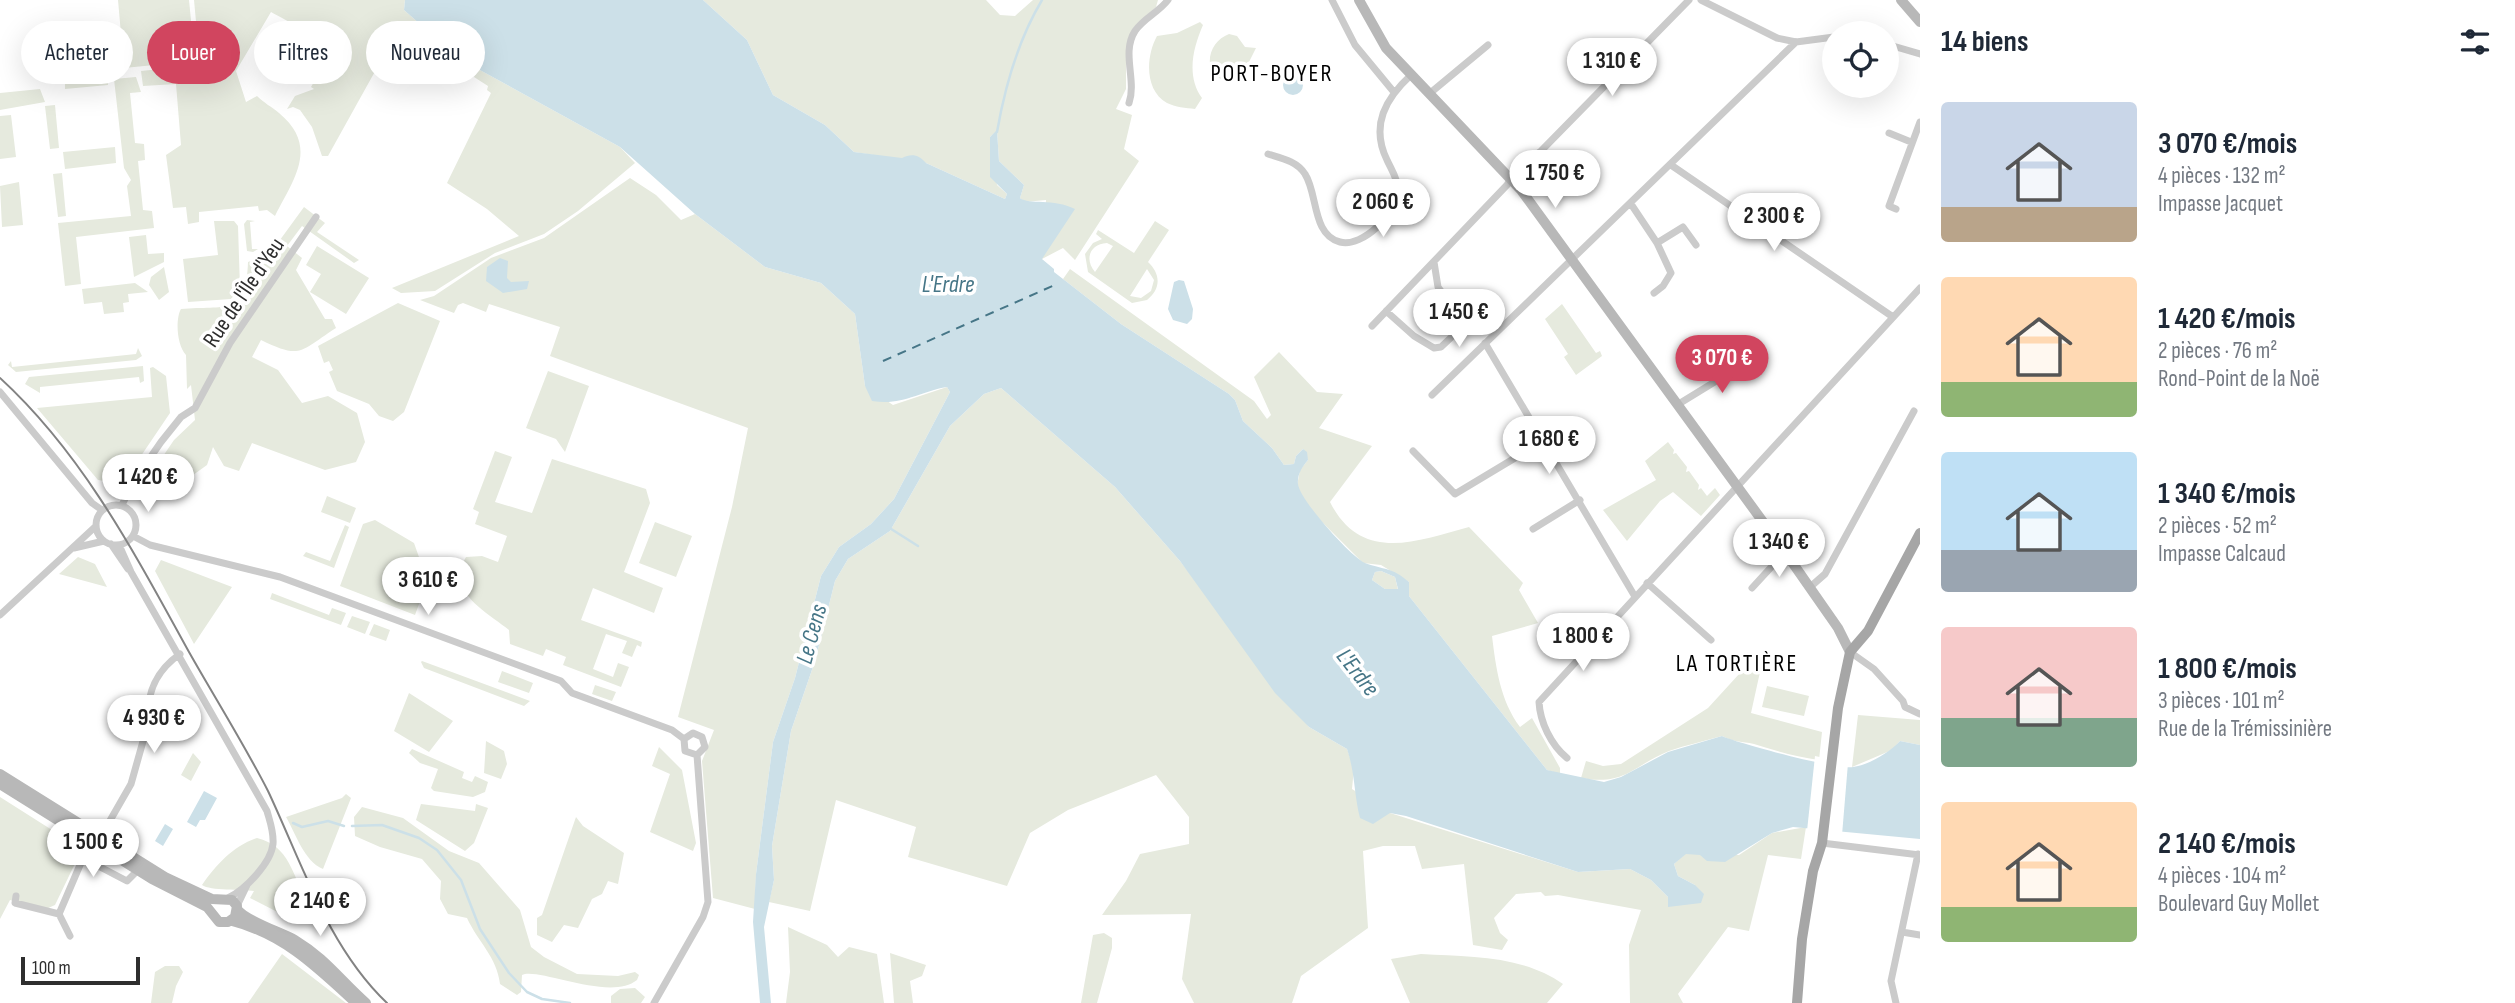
<!DOCTYPE html>
<html lang="fr">
<meta charset="utf-8">
<style>
body{margin:0;font-family:"Sofia Sans Condensed",sans-serif;background:#f2f2f3;color:#1f2937;height:100vh;display:flex;flex-direction:column;font-size:26px;white-space:nowrap}
*{box-sizing:border-box;margin:0}
p{font-size:23px;color:#747a83}
.icon{flex:none;width:38px;height:38px;fill:none;stroke:currentColor;stroke-width:2;stroke-linecap:round;stroke-linejoin:round}
.map{position:relative;flex:1;overflow:hidden}
.details{display:flex;flex-direction:column;background:#fff;width:595px}
.details>*{flex:none}
.top-card{position:absolute;left:21px;top:21px;width:665px;height:63px;display:flex;gap:14px}
.controls{position:absolute;left:1822px;top:21px;display:grid;gap:14px}
.controls a{display:grid;place-items:center;width:77px;height:77px;border-radius:50%;background:#fff;box-shadow:0 7px 28px #0002;font-size:35px}
.scale{position:absolute;left:21px;bottom:18px;width:119px;box-sizing:border-box;padding-left:7px;border:4px solid #2e2e2e;border-top:0;font-size:19px;line-height:24px;white-space:nowrap;color:#2e2e2e;-webkit-text-stroke:5px #fff;paint-order:stroke}
.price{position:absolute;translate:-50% -60px;padding:0 16px;border-radius:24px;background:#fff;color:#222;font-size:23px;line-height:46px;filter:drop-shadow(0 2px 4px #0008)}
.price::after{content:'';position:absolute;left:50%;top:42px;width:21px;height:16px;margin-left:-10px;background:inherit;clip-path:polygon(0 0,100% 0,50% 100%)}
.price.selected{background:#d1455f;color:#fff}
ul{padding:0;list-style:none}
li{display:flex;align-items:center;gap:21px;height:175px;padding:0 21px}
li span{display:grid;place-items:center;flex:none;width:196px;height:140px;border-radius:7px;color:#555}
li>.icon{margin-inline-start:auto}
span .icon{width:84px;height:84px;fill:#fffc;stroke-width:1}
li b{font-size:30px}
h2{display:flex;justify-content:space-between;align-items:center;height:84px;padding:0 21px;font-size:30px}
.tag{padding:0 24px;border-radius:32px;background:#fff;box-shadow:0 7px 28px #0002;font-size:24px;line-height:63px}
.tag.selected{background:#d1455f;color:#fff}
main{display:flex;flex:1;min-height:0}
.map>svg:first-child{display:block}
</style>
<main>
<div class="map">
<svg width="1920" height="1003" viewBox="0 0 1920 1003">
<rect width="100%" height="100%" fill="#fff"/>
<!-- green -->
<path fill="#e6eade" fill-rule="evenodd" d="M118,0H189L195,61L124,68Z
M194,0H405L404,10L446,47L442,71L408,65L393,39L328,156H322L312,127L300,110L293,107L287,109L295,96L314,89L311,87L322,68L326,70C335,41 290,23 271,12L236,71L246,102L257,96C264,103 272,107 279,113C320,147 293,180 275,216L267,210L259,211L258,206L199,212V222L188,224L186,207L173,208L166,155L181,145L176,84L143,86L141,71L200,65Z
M703,0H986L1000,15L1015,16L1033,0H1158L1156,7L1137,24L1126,53V89L1116,109L1132,115L1124,149L1139,161L1075,260L1063,248L1042,259L1046,200L1025,202L1020,198L1024,185L999,161L997,131L990,137L997,185L1007,194L1005,199L926,163L854,152L825,125L773,95L747,40Z
M1200,22L1203,25C1193,48 1186,76 1202,98L1195,109C1186,108 1175,107 1167,103C1144,90 1146,56 1157,36L1177,33Z
M1229,34L1237,36L1245,47L1256,48L1241,78L1226,82L1214,75C1204,59 1213,40 1229,34Z
M478,69L620,147L635,163L578,211L544,234L495,253L435,291L401,293L392,288L519,236L487,209L447,183L491,93L487,90L488,86L474,77Z
M136,77L141,92L130,93L135,143L144,144L145,160L138,161L143,210L152,211L154,228L76,237L81,284L65,286L58,223L131,216L127,186L131,180L124,168L114,79Z
M108,78V85L65,89V82Z
M40,89L45,102L0,110V93Z
M55,105L59,148L50,149L45,106Z
M11,115L16,157L0,159V116Z
M115,147L116,163L65,169L63,152Z
M62,173L66,216L58,217L53,174Z
M630,178L656,195L681,220L695,214L765,267L821,283L855,314L865,386L893,405L947,387L950,392L894,499L871,524L839,547L821,576L795,678L773,742L756,874L755,909L713,898L702,761L714,730L678,717L732,507L748,428L550,356L560,327L489,304L486,312L463,303L458,305L454,313L420,300L434,296L491,258L544,238Z
M19,182L23,225L2,227L0,186Z
M304,207L325,223L317,232L359,260L354,263L302,226L287,246L302,258L296,270L325,319H332L336,328C300,351 302,360 261,340L252,357L278,370L302,403L328,396L357,413L365,442L356,462L325,470L252,443L239,471L224,466L213,447L207,465L161,498L140,490L174,440L195,420L191,385L187,389L186,355C177,346 175,319 181,309C226,305 246,317 248,262L269,255Z
M247,220L255,221L250,222L252,249H258L253,252L247,251L244,224Z
M214,221H234L238,226L240,288L231,299L188,302L183,259L218,255Z
M1155,221L1169,230L1148,262C1161,274 1161,289 1147,300L1132,303L1088,272L1085,254L1093,243L1102,239L1096,234L1098,230L1134,253ZM1107,243L1113,246L1095,272C1084,259 1090,244 1107,243ZM1147,269L1154,280L1151,291L1141,298L1130,296Z
M146,235L148,254L164,253V262L134,277L129,237Z
M317,246L369,278L346,314L310,292L321,274L306,265Z
M164,267L169,292L159,300L149,285L151,277Z
M1070,269L1254,401L1267,419L1271,415L1254,377L1279,352L1317,392L1343,394L1319,428L1372,446L1330,502C1361,563 1415,542 1469,527L1523,583L1519,590L1538,623L1492,636C1496,668 1500,700 1520,727L1532,718L1560,768V774L1547,770L1409,596V582L1381,565L1363,563L1309,509L1297,486L1300,470L1308,460L1303,449L1296,456L1294,464L1284,465L1272,448L1243,421L1235,400L1229,394L1121,324L1063,279Z
M135,283L148,292L128,294L129,302L123,303L124,312L104,314L102,302L84,304L82,289Z
M398,303L440,321L404,412L393,421L379,416L369,404L337,391L329,372L333,370L329,361L324,363L318,346Z
M1562,304L1596,353L1600,351L1602,356L1576,375L1564,357L1568,354L1545,319Z
M138,348L142,356L136,360L16,372L8,365L11,361L12,367L136,354Z
M143,366L144,381L140,383L139,377L40,387V393L25,384L29,377Z
M153,367L166,376L170,413L122,484L98,480L37,408L152,397L150,368Z
M548,371L589,386L565,452L556,439L526,428Z
M1001,388L1115,487L1180,561L1309,727L1347,749L1354,768L1352,789L1390,813L1578,872L1630,869L1651,880L1668,897L1695,885L1678,876L1674,864L1686,853L1739,855L1772,833L1806,827L1801,859L1768,855L1749,931L1728,927L1678,994L1683,1003H1630L1629,945L1641,910L1558,895L1545,896L1541,892L1516,894L1494,918L1500,933L1508,940L1502,950L1473,945L1464,864L1422,869L1415,846H1383L1363,851L1368,928L1301,976L1292,1003H1194L1182,979L1191,914L1102,915L1126,881L1140,854L1189,844V817L1156,775L1068,810L1030,833L1007,886L908,857L916,827L836,800L810,911L769,902L774,880L772,846L791,731L815,661L835,581L848,559L890,531L950,426L984,394Z
M1668,442L1674,450L1673,454L1676,453L1687,467L1686,472L1689,471L1699,485L1698,490L1701,488L1707,496L1715,488L1720,495L1701,516L1673,492L1660,501L1627,541L1603,510L1656,480L1645,461Z
M495,451L512,457L495,502L532,513L552,459L646,489L650,503L624,572L663,588L654,613L593,588L581,620L642,642L641,647L637,645L632,657L622,653L627,641L606,634L593,669L613,677L618,663L629,667L621,687L563,665L566,657L546,649L543,656L510,644L509,630C488,613 445,592 466,557L482,556L498,562L507,536L475,524L479,512L473,509Z
M327,496L356,508L350,523L321,512Z
M375,520L414,543L420,560L433,565L415,615L340,586L363,524Z
M655,522L692,536L676,577L639,563Z
M345,525L349,527L334,568L303,556L306,552L330,561Z
M78,557L95,564L107,587L59,574Z
M161,560L232,587L194,644L155,571Z
M1381,571L1395,577L1398,590L1385,589L1372,580L1375,572Z
M272,593L329,615L332,608L346,613L341,625L270,599Z
M352,616L370,622L365,634L347,627Z
M374,624L390,630L386,641L369,635Z
M421,662L422,661L530,701L524,706L424,668Z
M502,671L533,683L529,693L498,682Z
M1760,672L1751,713L1822,732L1819,760C1796,757 1776,751 1754,744C1741,741 1736,743 1722,736C1705,741 1686,745 1669,751C1632,766 1626,786 1581,778L1586,761L1603,766L1621,764L1708,708L1740,673Z
M595,685L616,692L612,701L592,694Z
M1767,686L1809,696L1804,716L1762,707Z
M409,693L453,721L429,752L394,731Z
M1858,715L1920,720V745L1900,741L1892,750L1852,767Z
M486,741L504,751L507,764L501,779L484,773Z
M659,747L682,770L696,843L693,851L650,832L670,774L652,766Z
M412,749L464,772L462,778L472,782L475,776L488,782L485,792L473,797L434,791L431,788L438,769L420,763L409,753Z
M193,753L201,762L191,781L181,775Z
M346,794L351,798L323,869C304,861 296,834 286,817L342,798Z
M0,797L82,849L55,905L46,909L10,900L0,919Z
M421,804L475,811L476,804L488,808L474,843L465,851L416,820Z
M362,807L403,818L449,851L479,863L520,910L531,947L544,957L577,974L618,976L635,972L639,975L637,980C610,1002 538,967 522,975L521,992L517,995L500,984C497,957 478,942 467,918L448,914L440,899L441,881L422,859L380,847L355,836L354,817Z
M576,817L583,826L624,853L618,884L608,881L602,894L592,899L578,928L564,925L552,942L537,935V918L542,915Z
M257,838C290,846 292,875 307,901L295,921L250,898L254,891C242,889 210,891 202,885C216,865 233,846 257,838Z
M788,927L827,945L838,957L849,947L877,954L884,1003H786L790,972Z
M1104,933L1112,938V948L1097,1003H1081L1093,935Z
M890,953L926,965L922,976L910,981L913,1003H894Z
M282,954L346,1003H248Z
M1421,954C1470,957 1522,955 1563,984L1547,1003H1410L1391,959Z
M165,966H179L183,972L176,986L172,1003H151L155,972Z
M635,988L645,997L641,1003H611V996L620,989Z"/>
<!-- water -->
<path fill="#cce0e8" fill-rule="evenodd" d="M405,0H703L747,40L773,95L825,125L854,152L902,158C912,153 919,155 926,163L1005,199L1007,194L990,177V137L997,130L999,161L1024,185L1020,198C1029,205 1054,198 1075,209L1042,259L1054,269V272L1121,324L1229,394L1235,400L1243,421L1272,448L1284,465L1294,464L1296,456L1303,449L1307,452L1308,460C1302,467 1297,475 1298,484C1299,499 1351,557 1365,563C1384,570 1392,567 1409,582V596L1547,770L1604,782L1621,777L1668,752L1722,736C1737,743 1837,770 1853,767C1869,765 1890,752 1900,741L1920,745V839L1793,827L1772,833L1725,862L1707,861L1700,855L1686,854L1674,864L1678,876L1695,885L1704,894L1701,903L1668,907V897L1651,880L1630,869L1578,872L1406,816L1390,813L1373,824L1360,818C1354,795 1355,772 1347,749L1309,727L1275,693L1180,561L1115,487L1001,388L984,394L950,426L890,531L848,559L835,581L815,661L791,731L772,846L774,880L764,927L771,1003H760L753,922L756,874L773,742L795,678L821,576L839,547L871,524L894,499L950,392L947,387C918,392 902,406 872,401L865,386L855,314L821,283L765,267L695,214L620,147L478,69L446,47L404,10ZM1381,571L1395,577L1398,589H1385L1372,580L1375,572Z
M1283 85a10 10 0 1 1 20 0a10 10 0 1 1-20 0Z
M500,258L508,261L507,278L511,282L529,281L527,289L503,293L486,281L487,267Z
M1179,280L1184,281L1193,309L1192,319L1187,324L1173,320L1168,309L1174,282Z
M204,791L217,798L205,820H200L196,827L187,822Z
M165,824L173,829L163,846L155,841Z"/>
<!-- pier -->
<path fill="#fff" d="M1815,756L1848,763L1842,835L1807,831Z"/>
<g fill="none" stroke-linecap="round" stroke-linejoin="round">
<!-- stream -->
<path stroke="#cce0e8" stroke-width="2.5" d="M997,132C1005,86 1018,40 1042,0
M888,527L918,546
M293,823L302,827L328,821L344,826
M352,826L382,825L419,838L437,850L461,880L480,929L509,973L527,992L542,999L570,1003"/>
<!-- ferry -->
<path stroke="#467687" stroke-width="2" stroke-dasharray="9 7" stroke-linecap="butt" d="M883,361L1057,284"/>
<!-- street -->
<path stroke="#cbcbcb" stroke-width="7" d="M1332,0L1355,45L1393,91
M1701,0L1777,38L1796,42L1834,37
M1886,44L1920,54
M1429,94L1488,45
M1129,103C1137,80 1121,53 1135,31C1144,18 1159,12 1168,0
M1889,133L1911,142
M1268,154C1281,158 1297,161 1305,174C1318,194 1312,235 1340,242C1363,248 1397,213 1398,190C1398,179 1391,169 1387,160C1370,125 1386,98 1411,75
M1671,165L1893,317
M1631,204L1657,243L1671,273L1663,286L1654,293
M1896,209L1889,206L1920,122
M1657,243L1683,227L1696,245
M1386,311L1414,336L1434,348L1441,347L1460,329L1459,316L1438,287L1434,262
M1372,326L1507,185L1518,168L1541,151L1689,0
M1485,343L1634,595
M0,392L92,503L102,510
M1432,395L1796,42
M1677,405L1752,359
M1413,451L1455,494L1545,440
M96 525a20 20 0 1 1 40 0a20 20 0 1 1-40 0Z
M122,505L132,484L161,442L181,417L195,408L230,343L316,217
M1533,529L1580,500
M133,536L150,545L280,577L561,681L572,693L672,730L684,739
M111,544L128,569
M119,545L131,572L267,811C270,822 274,832 273,844C271,863 245,890 228,898
M74,548L104,541
M1647,583L1711,640
M1752,588L1785,552
M1809,588L1825,574L1914,411
M0,615L96,526
M1850,652L1874,669L1903,701L1905,707L1920,714
M684,739L693,733L702,737L705,747L697,755
M684,739L685,751L697,755
M1567,758C1551,745 1540,722 1539,702L1920,288
M100,838L131,784L149,720C146,693 157,670 180,654
M1822,843L1920,855
M16,896L15,903L59,914
M237,906L247,885
M1902,932L1920,935
M70,936L59,914L83,858L127,881L138,870
M654,1003L703,917L708,902L697,755
M1896,1003L1891,981L1918,854"/>
<!-- secondary -->
<path stroke="#b8b8b8" stroke-width="10" d="M1359,0L1386,48L1521,190L1785,552L1838,628L1850,652
M1901,0L1920,22
M0,774L165,877L212,899L232,900L237,906L235,917L228,922H219L207,907L152,879L0,784
M237,909C245,921 281,932 295,940C325,958 341,981 366,1003
M232,921C284,934 318,968 356,1003"/>
<!-- primary -->
<path stroke="#a6a6a6" stroke-width="10" d="M1797,1003L1802,939L1813,871L1822,843L1838,708L1850,652L1868,631L1920,533"/>
<!-- tram -->
<path stroke="#838383" stroke-width="2" d="M0,378C83,454 135,554 189,652C215,698 244,744 268,791C302,863 328,947 387,1003"/>
</g>
<g text-anchor="middle" stroke-width="7" stroke-linejoin="round" paint-order="stroke">
<!-- street labels -->
<g font-size="23" fill="#2e2e2e" stroke="#fff">
<text transform="translate(243 292) rotate(-56)" y="8">Rue de l'Île d'Yeu</text>
</g>
<!-- neighbourhood labels -->
<g font-size="24" letter-spacing="2" fill="#000" stroke="#fff">
<text x="1272" y="81">PORT-BOYER</text>
<text x="1737" y="671">LA TORTIÈRE</text>
</g>
<!-- water labels -->
<g font-size="24" font-style="italic" fill="#467687" stroke="#fff">
<text x="948" y="292">L'Erdre</text>
<text transform="translate(811 634) rotate(-75)" y="8">Le Cens</text>
<text transform="translate(1358 672) rotate(52)" y="8">L'Erdre</text>
</g>
</g>
</svg>
<div class="controls">
<a><svg class="icon" aria-label="locate" viewBox="0 0 24 24"><circle cx="12" cy="12" r="6"/><path d="M12 2v4M12 18v4M2 12h4M18 12h4"/></svg></a>
</div>
<div class="scale">100 m</div>
<b class="price" style="left:1612px;top:98px">1 310 €</b>
<b class="price" style="left:1555px;top:210px">1 750 €</b>
<b class="price" style="left:1383px;top:239px">2 060 €</b>
<b class="price" style="left:1774px;top:253px">2 300 €</b>
<b class="price" style="left:1459px;top:349px">1 450 €</b>
<b class="price selected" style="left:1722px;top:395px">3 070 €</b>
<b class="price" style="left:1549px;top:476px">1 680 €</b>
<b class="price" style="left:148px;top:514px">1 420 €</b>
<b class="price" style="left:1779px;top:579px">1 340 €</b>
<b class="price" style="left:428px;top:617px">3 610 €</b>
<b class="price" style="left:1583px;top:673px">1 800 €</b>
<b class="price" style="left:154px;top:755px">4 930 €</b>
<b class="price" style="left:93px;top:879px">1 500 €</b>
<b class="price" style="left:320px;top:938px">2 140 €</b>
<div class="top-card">
<a class="tag">Acheter</a>
<a class="tag selected">Louer</a>
<a class="tag">Filtres</a>
<a class="tag">Nouveau</a>
</div>
</div>
<section class="details">
<h2>14 biens<svg class="icon" aria-label="filters" viewBox="0 0 24 24"><path d="M4 7h16M4 17h16"/><circle cx="9" cy="7" r="2"/><circle cx="15" cy="17" r="2"/></svg></h2>
<ul>
<li><span style="background:linear-gradient(#c9d6e8 75%,#b9a48a 0)"><svg class="icon" aria-label="home" viewBox="0 0 24 24"><path d="M3 11l9-7 9 7M6 9v11h12V9"/></svg></span><div><b>3 070 €/mois</b><p>4 pièces · 132 m²</p><p>Impasse Jacquet</p></div></li>
<li><span style="background:linear-gradient(#ffd9b3 75%,#8fb573 0)"><svg class="icon" aria-label="home" viewBox="0 0 24 24"><path d="M3 11l9-7 9 7M6 9v11h12V9"/></svg></span><div><b>1 420 €/mois</b><p>2 pièces · 76 m²</p><p>Rond-Point de la Noë</p></div></li>
<li><span style="background:linear-gradient(#bfe0f5 70%,#9aa5b1 0)"><svg class="icon" aria-label="home" viewBox="0 0 24 24"><path d="M3 11l9-7 9 7M6 9v11h12V9"/></svg></span><div><b>1 340 €/mois</b><p>2 pièces · 52 m²</p><p>Impasse Calcaud</p></div></li>
<li><span style="background:linear-gradient(#f6c9c9 65%,#7fa58c 0)"><svg class="icon" aria-label="home" viewBox="0 0 24 24"><path d="M3 11l9-7 9 7M6 9v11h12V9"/></svg></span><div><b>1 800 €/mois</b><p>3 pièces · 101 m²</p><p>Rue de la Trémissinière</p></div></li>
<li><span style="background:linear-gradient(#ffd9b3 75%,#8fb573 0)"><svg class="icon" aria-label="home" viewBox="0 0 24 24"><path d="M3 11l9-7 9 7M6 9v11h12V9"/></svg></span><div><b>2 140 €/mois</b><p>4 pièces · 104 m²</p><p>Boulevard Guy Mollet</p></div></li>
</ul>
</section>
</main>
